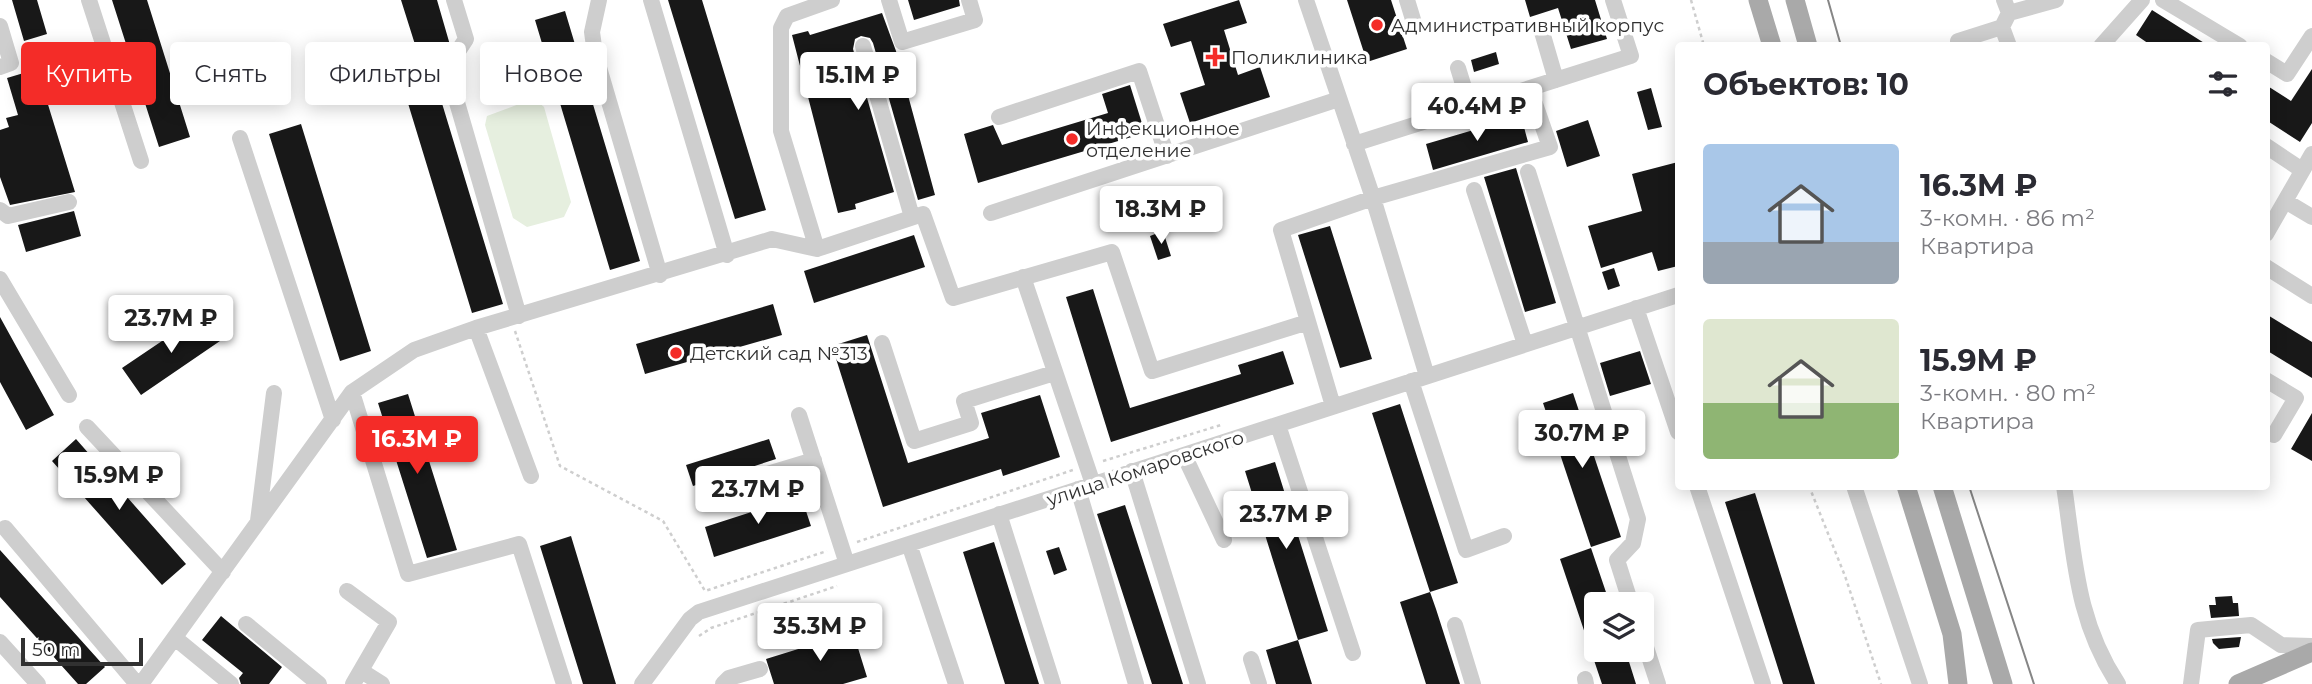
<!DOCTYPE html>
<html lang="ru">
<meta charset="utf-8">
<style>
body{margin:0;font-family:Montserrat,sans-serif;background:#f2f2f3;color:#2b2b33;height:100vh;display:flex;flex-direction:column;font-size:26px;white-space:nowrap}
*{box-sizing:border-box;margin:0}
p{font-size:23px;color:#7c7c81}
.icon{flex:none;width:38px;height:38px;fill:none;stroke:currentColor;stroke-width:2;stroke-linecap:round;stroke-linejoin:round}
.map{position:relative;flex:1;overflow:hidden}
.side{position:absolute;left:1675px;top:42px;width:595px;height:448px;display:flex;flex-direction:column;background:#fff;border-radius:7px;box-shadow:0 4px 18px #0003}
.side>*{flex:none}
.guide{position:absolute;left:21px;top:42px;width:665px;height:63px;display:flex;gap:14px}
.controls{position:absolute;left:1584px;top:592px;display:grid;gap:14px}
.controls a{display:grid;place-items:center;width:70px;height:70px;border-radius:7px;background:#fff;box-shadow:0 4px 18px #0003;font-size:35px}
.scale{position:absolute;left:21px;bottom:18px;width:122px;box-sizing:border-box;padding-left:7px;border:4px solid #313131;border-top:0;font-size:19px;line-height:24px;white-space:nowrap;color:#313131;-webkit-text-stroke:5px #fff;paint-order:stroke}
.price{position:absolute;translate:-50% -60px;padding:0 16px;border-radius:7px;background:#fff;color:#222;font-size:23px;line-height:46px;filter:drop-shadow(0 2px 4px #0008)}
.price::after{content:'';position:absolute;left:50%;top:42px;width:21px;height:16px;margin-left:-10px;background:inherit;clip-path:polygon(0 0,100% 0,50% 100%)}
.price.selected{background:#f42c28;color:#fff}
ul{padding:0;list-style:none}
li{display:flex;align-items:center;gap:21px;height:175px;padding:0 28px}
li span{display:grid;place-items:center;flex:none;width:196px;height:140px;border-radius:7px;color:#555}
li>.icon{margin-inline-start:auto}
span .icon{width:84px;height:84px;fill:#fffc;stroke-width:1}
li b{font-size:30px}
h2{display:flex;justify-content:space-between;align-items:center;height:84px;padding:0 28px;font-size:30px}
.chip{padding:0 24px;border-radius:7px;background:#fff;box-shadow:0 4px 18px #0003;font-size:24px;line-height:63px}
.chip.selected{background:#f42c28;color:#fff}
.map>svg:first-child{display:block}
</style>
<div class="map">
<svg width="2312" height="684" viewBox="0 0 2312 684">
<rect width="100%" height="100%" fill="#fff"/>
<!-- green -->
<path fill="#e6efdf" d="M527,101H537L544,107L571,202L564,217L527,227L513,218L485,125L487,116Z"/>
<!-- building -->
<path fill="#181818" d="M12,0H37L47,34L24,41Z
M112,0H147L190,137L159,147Z
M401,0H437L450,45L418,54Z
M668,0H702L766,210L735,219Z
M908,0H959L960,6L914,20Z
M1239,0L1247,23L1224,30L1238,75L1260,67L1270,97L1190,123L1180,93L1205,85L1191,41L1171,47L1163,24Z
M1347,0H1391L1407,49L1367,62Z
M1525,0H1595L1607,39L1571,49L1558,8L1530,17Z
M2152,10L2209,46H2152L2136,35Z
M565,11L640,261L610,270L535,20Z
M882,13L896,51L935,195L918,200L873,43L870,38L861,36L855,39L853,49L894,192L855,204L856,209L838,213L792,35L808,31L810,35Z
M1496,52L1499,64L1474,72L1471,60Z
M427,54L503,304L472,313L396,64Z
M37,69L75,192L10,205L0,177V130L9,127L6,118L18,115L7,78Z
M2312,69V123L2300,142L2266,120V85L2291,101Z
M1130,85L1145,133L978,183L964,134L993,125L1002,145L1108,113L1102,94Z
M1651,88L1662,127L1648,130L1637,92Z
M1521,116L1528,142L1433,170L1426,144Z
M1588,120L1600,156L1567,167L1556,131Z
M301,124L371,351L340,361L269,134Z
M1678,162V266L1658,271L1652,252L1601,268L1588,226L1642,211L1632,174Z
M1516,168L1556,303L1525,312L1484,177Z
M74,211L81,236L26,252L18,225Z
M1330,226L1372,359L1340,368L1298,235Z
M1163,231L1171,256L1158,260L1150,236Z
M914,235L925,267L814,303L804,271Z
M1614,268L1620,286L1608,290L1602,272Z
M1093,289L1130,408L1241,374L1238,365L1283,351L1294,384L1111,442L1066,297Z
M773,304L782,335L645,374L636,344Z
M202,314L220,341L141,395L122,368Z
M2266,314L2312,342V378L2266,350Z
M0,317L54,415L26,430L0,382Z
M867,335L908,463L989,438L981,413L1040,395L1060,457L1003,476L1001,469L883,507L832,346Z
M1640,351L1651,384L1610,396L1600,363Z
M1573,393L1621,537L1591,547L1543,403Z
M408,394L457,550L427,558L378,403Z
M1400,404L1458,583L1430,592L1372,413Z
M2312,413V461L2291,449Z
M76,439L186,564L162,585L52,461Z
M769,439L776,459L693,486L686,465Z
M1275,462L1328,631L1298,640L1245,471Z
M1755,493L1815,684H1783L1770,643L1725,502Z
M801,496L811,526L714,557L705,527Z
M1125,505L1183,684H1152L1097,514Z
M571,536L616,684H583L545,562L540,546Z
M994,542L1024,637L1039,684H1005L963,552Z
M1059,547L1067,570L1054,575L1046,551Z
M1591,548L1610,604H1596V649H1625L1636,684H1602L1560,559Z
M0,550L105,667L86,684H78L0,597Z
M1430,592L1436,609L1460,684H1426L1400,602Z
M2232,596L2233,603H2238L2239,616L2211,618L2209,605H2216L2215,597Z
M221,616L282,667L269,684H241L239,678L243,673L202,640Z
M853,632L867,677L843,684H774L766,659Z
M2241,637L2239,647L2219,649L2213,643L2212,639Z
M1298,640L1312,684H1276L1266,650Z"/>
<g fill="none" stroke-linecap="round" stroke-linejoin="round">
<!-- path -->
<path stroke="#cecece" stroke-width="2.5" stroke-dasharray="3.5 3.5" stroke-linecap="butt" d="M1691,0L1704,46
M515,331L560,466L663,521L705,591L827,551
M1103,461L1221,425
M1809,486L1845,576L1881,684
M857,542L1073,470
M699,636L711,628L837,586"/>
<!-- minor -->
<path stroke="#cecece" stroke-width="16" d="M89,0L141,161
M454,0L466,39L447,68L519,316
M599,0L592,32L595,54L660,275
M651,0L727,255
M889,0L902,42L975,20L969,0
M1306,0L1373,198L1427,376
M1407,0L1415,26
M2004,0L2009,13L2056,0
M2163,0L2240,46
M0,26L11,63L0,67
M2002,27L2009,46
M1542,32L1556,80
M863,46L912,217
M1959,46L1958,41L2002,27L2009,13
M2101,46L2142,0
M2266,61L2287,74L2312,36
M1458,68L1470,107
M999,117L1139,71L1167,156
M240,138L333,420
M1354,144L1631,56L1613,0
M2266,146L2302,170
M1528,172L1638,519L1633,543L1617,560L1631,604
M1474,190L1525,344
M2287,202L2312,217
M0,210L8,216L69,202
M991,213L1339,99
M2266,234L2312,154
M817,249L781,131V28L787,16L832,0
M2266,267L2312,296
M1023,277L1093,484
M0,279L69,395
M1636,308L1678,432
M476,328L531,476
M882,343L914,441L971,423L964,401L1054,373
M2266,380L2296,398L2274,435
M1411,381L1466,550L1504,536
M352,392L408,574L519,544L564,684
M1333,406L1281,230L1373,198L1550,147L1535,104
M799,415L847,564
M1278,425L1353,653
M87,427L223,572
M1184,455L1224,540
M1132,471L1198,684
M1697,486L1763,684
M1854,486L1920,684
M2064,486C2075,559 2076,620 2118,684
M1078,489L1136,684
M704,493L814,460
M999,514L1053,684
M258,521L274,393
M5,528L137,684
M909,544L956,684
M347,591L389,622L353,684
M246,624L319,684
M1455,625L1473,684
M1642,635L1658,684
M175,638L231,684
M0,642L38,684
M1251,659L1259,684
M363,672L382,684
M1585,679L1586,684
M141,684L352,392L414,350L476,328L772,239L817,249L923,214L953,298L1112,252L1152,371L1308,322
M642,684L690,619L699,612L1678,295
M723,684L729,678L760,669
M2191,684L2198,630L2251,625L2281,645L2312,646"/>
<!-- major -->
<path stroke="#a9a9a9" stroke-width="19" d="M1758,0L1772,46
M1795,0L1808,46
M1906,486L1952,634L1958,684
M1942,486L2003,684
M2238,684L2312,652"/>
<!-- tram -->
<path stroke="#868686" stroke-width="2" d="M1828,0L1841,46
M1969,486L2034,684"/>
</g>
<!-- markers -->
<g fill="#f42c28" stroke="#fff" stroke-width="2.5">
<circle cx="1377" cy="25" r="7"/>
<path d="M1211.5 46.5h7v7h7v7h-7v7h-7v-7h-7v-7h7z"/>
<circle cx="1072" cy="139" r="7"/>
<circle cx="676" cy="353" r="7"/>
</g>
<g text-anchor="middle" stroke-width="7" stroke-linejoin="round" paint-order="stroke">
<!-- poi labels -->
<g font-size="19" fill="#313131" stroke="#fff" text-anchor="start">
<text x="1391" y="32">Административный корпус</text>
<text x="1231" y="64">Поликлиника</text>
<text x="1086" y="135">Инфекционное<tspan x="1086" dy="22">отделение</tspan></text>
<text x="690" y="360">Детский сад №313</text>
</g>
<!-- street labels -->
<g font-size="19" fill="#313131" stroke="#fff">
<text transform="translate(1145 468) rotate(-18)" y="7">улица Комаровского</text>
</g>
</g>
</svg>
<div class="controls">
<a><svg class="icon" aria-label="layers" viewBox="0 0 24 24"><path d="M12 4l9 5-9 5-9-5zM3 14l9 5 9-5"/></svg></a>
</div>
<div class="scale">50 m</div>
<b class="price" style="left:858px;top:112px">15.1M ₽</b>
<b class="price" style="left:1477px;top:143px">40.4M ₽</b>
<b class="price" style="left:1161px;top:246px">18.3M ₽</b>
<b class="price" style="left:171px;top:355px">23.7M ₽</b>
<b class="price" style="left:1582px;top:470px">30.7M ₽</b>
<b class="price selected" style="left:417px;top:476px">16.3M ₽</b>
<b class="price" style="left:119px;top:512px">15.9M ₽</b>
<b class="price" style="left:758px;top:526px">23.7M ₽</b>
<b class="price" style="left:1286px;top:551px">23.7M ₽</b>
<b class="price" style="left:820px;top:663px">35.3M ₽</b>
<div class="guide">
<a class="chip selected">Купить</a>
<a class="chip">Снять</a>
<a class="chip">Фильтры</a>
<a class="chip">Новое</a>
</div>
<section class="side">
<h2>Объектов: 10<svg class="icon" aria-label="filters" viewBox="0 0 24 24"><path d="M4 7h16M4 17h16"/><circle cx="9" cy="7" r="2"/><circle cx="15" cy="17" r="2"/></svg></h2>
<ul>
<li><span style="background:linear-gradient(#a9c7e8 70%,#9aa5b1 0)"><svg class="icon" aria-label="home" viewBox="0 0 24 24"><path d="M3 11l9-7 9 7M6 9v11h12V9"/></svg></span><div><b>16.3M ₽</b><p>3-комн. · 86 m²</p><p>Квартира</p></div></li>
<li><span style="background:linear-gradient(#dfe7d0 60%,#8fb573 0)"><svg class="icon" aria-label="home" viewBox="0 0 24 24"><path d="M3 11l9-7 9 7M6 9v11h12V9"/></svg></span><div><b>15.9M ₽</b><p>3-комн. · 80 m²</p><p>Квартира</p></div></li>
</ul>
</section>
</div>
